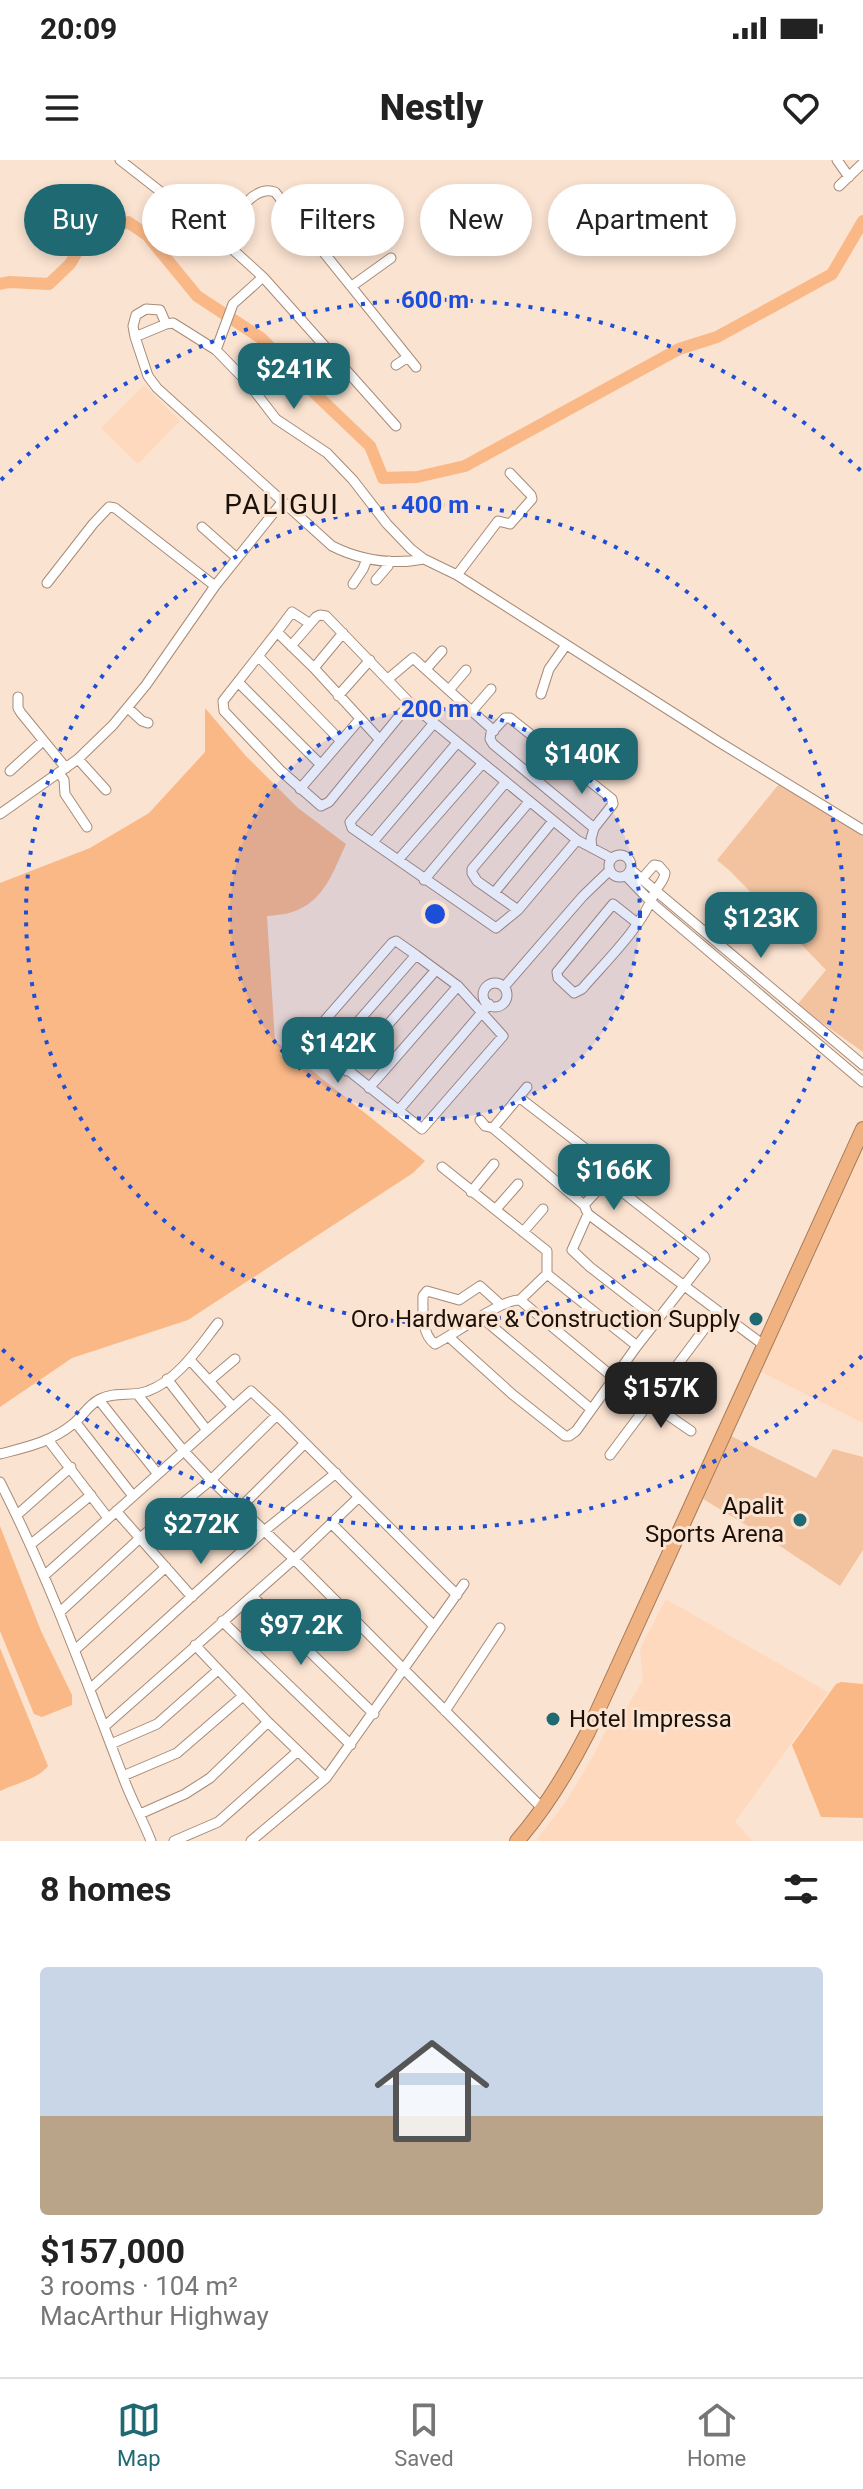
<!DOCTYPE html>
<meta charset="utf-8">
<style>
body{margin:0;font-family:Roboto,sans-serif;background:#f2f2f2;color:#222;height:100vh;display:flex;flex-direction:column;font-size:30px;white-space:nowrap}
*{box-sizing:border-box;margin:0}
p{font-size:26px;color:#767676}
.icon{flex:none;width:44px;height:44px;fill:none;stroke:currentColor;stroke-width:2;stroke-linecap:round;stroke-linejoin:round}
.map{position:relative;height:1681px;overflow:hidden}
.side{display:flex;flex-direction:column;background:#fff;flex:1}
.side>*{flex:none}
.banner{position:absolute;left:24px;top:24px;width:816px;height:72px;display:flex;gap:16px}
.price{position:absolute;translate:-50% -68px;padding:0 18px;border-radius:16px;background:#1f6973;color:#fff;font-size:26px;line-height:52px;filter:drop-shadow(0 2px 4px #0008)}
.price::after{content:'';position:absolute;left:50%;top:48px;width:24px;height:18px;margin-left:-12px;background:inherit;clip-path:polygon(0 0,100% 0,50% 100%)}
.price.selected{background:#222;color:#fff}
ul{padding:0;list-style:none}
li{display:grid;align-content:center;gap:16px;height:424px;padding:0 40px}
li span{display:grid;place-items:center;height:248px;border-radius:8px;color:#555}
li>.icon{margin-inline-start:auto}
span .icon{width:144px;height:144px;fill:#fffc;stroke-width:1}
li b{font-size:34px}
h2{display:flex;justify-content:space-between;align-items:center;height:96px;padding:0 40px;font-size:34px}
.chip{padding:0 28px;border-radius:36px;background:#fff;box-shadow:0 4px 12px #0003;font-size:28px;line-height:72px}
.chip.selected{background:#1f6973;color:#fff}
.status{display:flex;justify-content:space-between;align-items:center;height:56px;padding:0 40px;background:#fff;direction:ltr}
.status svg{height:22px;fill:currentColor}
header{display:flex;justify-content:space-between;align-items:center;height:104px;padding:0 40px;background:#fff;font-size:36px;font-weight:800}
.menu{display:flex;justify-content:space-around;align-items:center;height:112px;border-top:2px solid #e0e0e0;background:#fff;font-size:22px;color:#767676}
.menu a{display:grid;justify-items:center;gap:4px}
.menu .selected{color:#1f6973}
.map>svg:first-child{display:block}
</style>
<div class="status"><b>20:09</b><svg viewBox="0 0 49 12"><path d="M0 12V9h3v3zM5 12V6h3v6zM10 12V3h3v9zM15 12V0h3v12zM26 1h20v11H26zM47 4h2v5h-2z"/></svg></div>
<header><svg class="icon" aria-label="menu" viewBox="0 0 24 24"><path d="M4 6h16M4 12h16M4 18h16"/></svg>Nestly<svg class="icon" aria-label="heart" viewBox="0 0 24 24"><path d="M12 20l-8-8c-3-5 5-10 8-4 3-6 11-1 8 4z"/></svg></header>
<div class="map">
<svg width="863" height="1681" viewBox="0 0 863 1681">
<rect width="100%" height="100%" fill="#fbe3d1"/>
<!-- built -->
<path fill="#fed9be" d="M144,225L180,261L138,304L101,268Z
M863,990V1263L761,1212Z
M666,1439L828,1532L735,1662L753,1681H539L537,1679L565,1643L595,1593L614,1553L624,1552L643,1520L640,1489Z"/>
<!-- green -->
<path fill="#f3c3a0" d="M779,624L863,675V892L797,845L826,810L730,711L717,700Z
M731,1276L816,1318L833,1289L863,1297V1390L840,1426L771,1380L703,1339Z"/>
<!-- water -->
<path fill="#fab887" d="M205,548L245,595L298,648L346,684C333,712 324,742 292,752C284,755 275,755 267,756L275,881L425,1001L413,1013L188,1160L72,1198L0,1247V723L90,688L149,653L205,592Z
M0,1366L41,1471L72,1535V1545L42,1557L34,1554L0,1471Z
M0,1488L48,1606C38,1619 15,1624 0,1631Z
M841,1522L863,1524V1658L821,1657L792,1585L836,1524Z"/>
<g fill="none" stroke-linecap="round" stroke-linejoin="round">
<!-- river -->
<path stroke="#fab887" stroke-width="12" d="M0,124L9,122L49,124L70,104L84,80L128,62L147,75L197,136L261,178L304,223L370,286L383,318L417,317L465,306L679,189L717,177L832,114L863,61"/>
<!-- minor casing -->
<g stroke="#a78b77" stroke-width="11">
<path id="minor" d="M120,0L220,78L263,117L396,266
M837,0L849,17
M839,26L863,3
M220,78C232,62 252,23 275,32L416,207
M352,126L391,98
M166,164L135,177L148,216L157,228L332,386C360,400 392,405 424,399
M135,177L133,166L136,155L146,149L160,150L166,164L173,163L216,190L249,224L276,259L327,293L353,320L387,364L411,389L424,399L457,415L719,582L863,670
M216,190L233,144L263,117
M396,205L408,197
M202,367L237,398
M457,415L498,361L510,364L532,339L531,335L510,313
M376,420L388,406L389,401
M47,423L93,364L109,347L115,348L215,426
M353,424L363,409L367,399
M277,472L292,452L309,463
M291,486L316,457L320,455L326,456L410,543
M259,497L340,580
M314,508L343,473
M426,509L442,491
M388,519L413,498L494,571
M238,522L320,604
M449,530L466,510
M541,534L549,509L566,485
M338,536L370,500
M18,537V548L21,553L66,608
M128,548L142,561L148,563
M472,551L491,529
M380,580L314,508L277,472L223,541L224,551L281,611L321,646L329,642L410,543L434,563
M78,599L106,630
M10,611L43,581
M59,613L64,620L65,634L87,667
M300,629L360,559
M0,654L78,599L113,565L146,525L215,426L283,341
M577,680L518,750L496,768L352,668L350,662L434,563L577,680L611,698
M373,682L457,583
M592,688L591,679L594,668L493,584L490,579L491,573L505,558H510L612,639L613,644L594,668
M609 706a11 11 0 1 1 22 0a11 11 0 1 1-22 0Z
M398,700L482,604
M631,710L863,905
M626,716L652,743L863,922
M424,720L505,623
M494,733L553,661
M518,750L477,721L472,713V709L529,642
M637,763L613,744L557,812L558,818L574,833L582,829C607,800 640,769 654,734C657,726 664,722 665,713L659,706L654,705L641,720
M416,795L458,826L503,876L422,969L329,895Z
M483 835a12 12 0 1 1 24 0a12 12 0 1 1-24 0Z
M504,827L583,736L609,711
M329,895L313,883L312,875L392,783L396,781L416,795
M347,911L436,810
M369,928L458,826
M398,951L489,844
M480,960L485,966L493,968L584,1045L588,1054L765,1186
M493,968L527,927
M442,1007L547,1091V1114L637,1186
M471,1032L494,1004
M584,1045L607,1020
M496,1049L518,1024
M588,1054L572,1090L590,1107L657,1159
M523,1072L543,1049
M520,1140L614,1218L691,1271
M501,1145L480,1126L459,1140L427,1131L423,1136C423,1152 421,1174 435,1184C453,1175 504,1138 520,1140L547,1114
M481,1157L591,1249
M449,1177L512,1234L565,1276H569L576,1271L637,1186L705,1099L704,1096L607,1020L609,1013L608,1006L520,938
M190,1200L232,1246
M167,1219L206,1269
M210,1220L235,1199
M137,1234L183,1290L211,1320L294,1399L543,1649
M99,1240L157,1313
M76,1263L133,1336
M49,1281L108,1358
M0,1294C27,1287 51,1282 73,1264C83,1256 88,1245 100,1239C116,1231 133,1237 148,1231C178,1220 199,1187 218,1163
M610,1295L717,1152
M0,1322C48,1416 84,1515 122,1614C130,1637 142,1658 151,1681
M240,1348L305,1283
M116,1351L192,1437
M17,1355L71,1307
M332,1364L434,1466
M30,1385L91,1335
M45,1415L251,1231L277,1255L457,1435
M252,1436L374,1554
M60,1452L140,1378L211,1320L277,1255
M222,1461L351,1585
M195,1485L268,1562L326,1618
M75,1490L166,1407
M90,1529L264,1371L336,1313
M445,1551L500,1468
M105,1566L294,1399L359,1337
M111,1584L157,1564L218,1510
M123,1616L177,1593L243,1536
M140,1654L185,1634L210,1618L268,1562
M174,1681L218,1662L298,1591
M251,1681L326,1618L464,1424"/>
</g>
<!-- highway casing -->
<g stroke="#a67a58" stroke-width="16">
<path id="highway" d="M517,1681C546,1648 568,1611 588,1572L863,969"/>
</g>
<!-- minor -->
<use href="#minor" stroke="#fff" stroke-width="9"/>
<!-- highway -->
<use href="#highway" stroke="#f1b282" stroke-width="14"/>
</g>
<!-- distance rings -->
<circle cx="435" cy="754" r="205" fill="#1d4ed8" fill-opacity=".12"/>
<g fill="none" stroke="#1d4ed8" stroke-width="4" stroke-dasharray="4 8">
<circle cx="435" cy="754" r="205"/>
<circle cx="435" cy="754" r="409"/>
<path d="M862 1196A614 614 0 0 1 1 1188M1 320A614 614 0 0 1 862 312"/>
</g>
<!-- markers -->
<g fill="#1f6973" stroke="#fbe3d1" stroke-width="3">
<circle cx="756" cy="1159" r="8"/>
<circle cx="800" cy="1360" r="8"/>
<circle cx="553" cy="1559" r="8"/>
</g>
<g text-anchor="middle" stroke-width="6" stroke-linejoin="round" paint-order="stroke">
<!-- poi labels -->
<g font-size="24" fill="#1b1109" stroke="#fbe3d1" text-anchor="end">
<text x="740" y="1167">Oro Hardware &amp; Construction Supply</text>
<text x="784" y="1354">Apalit<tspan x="784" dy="28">Sports Arena</tspan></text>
<text x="569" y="1567" text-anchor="start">Hotel Impressa</text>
</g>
<!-- quarter labels -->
<g font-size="28" letter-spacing="2" fill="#1b1109" stroke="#fbe3d1">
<text x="282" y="354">PALIGUI</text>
</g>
</g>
<circle cx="435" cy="754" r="12" fill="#1d4ed8" stroke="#fbe3d1" stroke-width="4"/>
<g font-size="24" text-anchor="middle" font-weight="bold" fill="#1d4ed8" stroke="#fbe3d1" stroke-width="6" stroke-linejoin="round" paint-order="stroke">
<text x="435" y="148">600 m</text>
<text x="435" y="353">400 m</text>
<text x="435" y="557">200 m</text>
</g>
</svg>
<b class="price" style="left:294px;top:251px">$241K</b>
<b class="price" style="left:582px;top:636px">$140K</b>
<b class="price" style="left:761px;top:800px">$123K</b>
<b class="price" style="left:338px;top:925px">$142K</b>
<b class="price" style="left:614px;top:1052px">$166K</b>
<b class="price selected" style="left:661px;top:1270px">$157K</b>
<b class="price" style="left:201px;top:1406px">$272K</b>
<b class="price" style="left:301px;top:1507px">$97.2K</b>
<div class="banner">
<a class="chip selected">Buy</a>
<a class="chip">Rent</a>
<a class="chip">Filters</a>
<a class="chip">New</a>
<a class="chip">Apartment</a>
</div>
</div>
<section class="side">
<h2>8 homes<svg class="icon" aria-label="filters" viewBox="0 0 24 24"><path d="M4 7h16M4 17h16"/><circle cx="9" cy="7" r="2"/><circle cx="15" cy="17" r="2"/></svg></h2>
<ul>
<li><span style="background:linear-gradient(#c9d6e8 60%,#b9a48a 0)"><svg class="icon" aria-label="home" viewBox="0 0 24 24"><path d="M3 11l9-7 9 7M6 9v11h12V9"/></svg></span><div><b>$157,000</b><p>3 rooms · 104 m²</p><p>MacArthur Highway</p></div></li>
</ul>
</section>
<nav class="menu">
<a class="selected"><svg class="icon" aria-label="map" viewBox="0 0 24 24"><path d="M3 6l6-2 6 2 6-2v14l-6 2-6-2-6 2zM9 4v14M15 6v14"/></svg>Map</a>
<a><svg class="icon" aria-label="saved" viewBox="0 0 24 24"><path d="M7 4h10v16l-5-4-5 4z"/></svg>Saved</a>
<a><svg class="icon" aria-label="home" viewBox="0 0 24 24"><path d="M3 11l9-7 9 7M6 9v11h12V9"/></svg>Home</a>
</nav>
